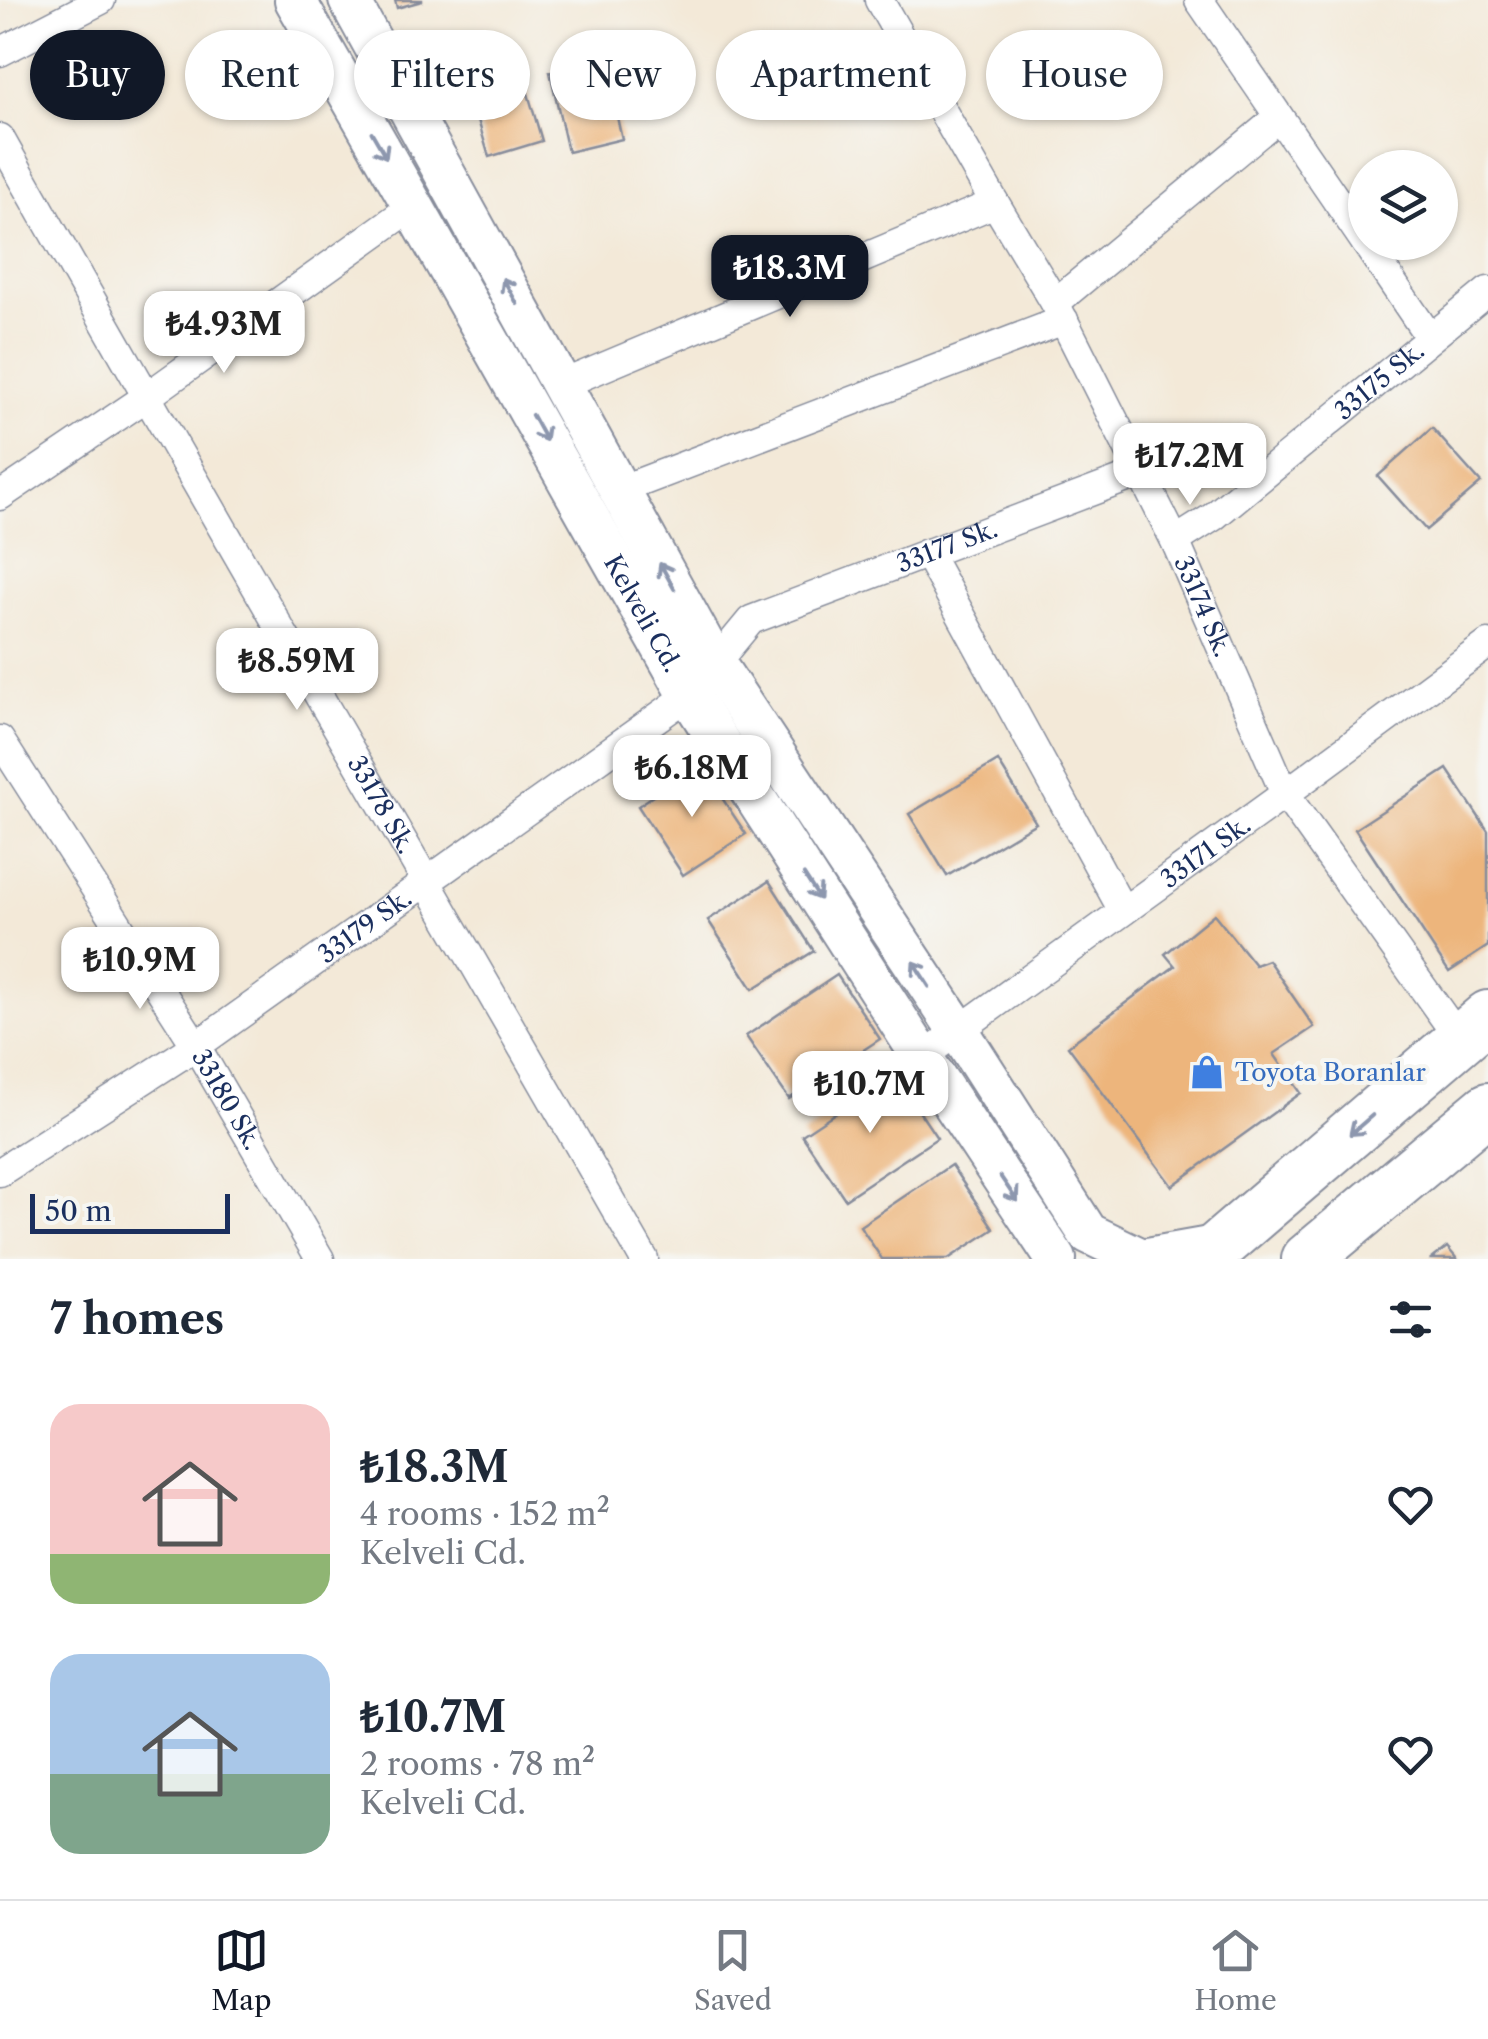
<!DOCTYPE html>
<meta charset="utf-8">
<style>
body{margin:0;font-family:"Libre Caslon Text",serif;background:#f6f6f7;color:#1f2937;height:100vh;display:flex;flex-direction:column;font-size:38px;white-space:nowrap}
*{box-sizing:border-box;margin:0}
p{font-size:32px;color:#747a83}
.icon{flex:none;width:55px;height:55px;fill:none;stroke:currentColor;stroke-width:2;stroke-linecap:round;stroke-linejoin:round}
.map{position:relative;height:1259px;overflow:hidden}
.panel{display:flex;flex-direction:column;background:#fff;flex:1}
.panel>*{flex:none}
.banner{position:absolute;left:30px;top:30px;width:1430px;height:90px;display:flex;gap:20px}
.fabs{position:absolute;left:1348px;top:150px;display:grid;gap:20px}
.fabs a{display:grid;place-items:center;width:110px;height:110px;border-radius:50%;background:#fff;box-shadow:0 2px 8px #0004;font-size:50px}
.scale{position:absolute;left:30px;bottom:25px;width:200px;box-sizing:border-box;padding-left:10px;border:5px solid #1b2f5e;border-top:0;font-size:28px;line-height:35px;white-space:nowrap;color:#1b2f5e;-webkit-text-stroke:8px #f6f6f2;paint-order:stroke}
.price{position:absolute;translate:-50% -85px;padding:0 22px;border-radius:20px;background:#fff;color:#222;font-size:32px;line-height:65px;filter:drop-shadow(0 2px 5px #0008)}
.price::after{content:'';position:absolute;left:50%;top:60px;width:30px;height:22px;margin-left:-15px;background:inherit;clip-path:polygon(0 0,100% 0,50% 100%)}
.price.current{background:#111827;color:#fff}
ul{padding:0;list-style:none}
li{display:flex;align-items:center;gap:30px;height:250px;padding:0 50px}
li span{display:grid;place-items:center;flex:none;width:280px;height:200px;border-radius:30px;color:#555}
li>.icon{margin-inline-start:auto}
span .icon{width:120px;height:120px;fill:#fffc;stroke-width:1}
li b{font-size:42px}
h2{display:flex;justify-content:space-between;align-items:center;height:120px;padding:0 50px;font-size:42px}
.pill{padding:0 35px;border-radius:45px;background:#fff;box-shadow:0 2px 8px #0004;font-size:35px;line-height:90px}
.pill.current{background:#111827;color:#fff}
.menu{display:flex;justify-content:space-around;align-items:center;height:140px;border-top:2px solid #e0e1e3;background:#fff;font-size:28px;color:#747a83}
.menu a{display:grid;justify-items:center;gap:5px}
.menu .current{color:#111827}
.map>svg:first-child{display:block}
</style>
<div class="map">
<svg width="1488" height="1259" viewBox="0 0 1488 1259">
<rect width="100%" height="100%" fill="#f6f6f2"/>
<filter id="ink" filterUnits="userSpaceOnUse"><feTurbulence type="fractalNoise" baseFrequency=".01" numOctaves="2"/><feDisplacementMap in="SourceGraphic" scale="20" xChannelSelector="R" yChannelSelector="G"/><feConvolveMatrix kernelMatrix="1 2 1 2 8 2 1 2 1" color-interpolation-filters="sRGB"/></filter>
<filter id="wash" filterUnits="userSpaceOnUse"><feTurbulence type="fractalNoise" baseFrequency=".0048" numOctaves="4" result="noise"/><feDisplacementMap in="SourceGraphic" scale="40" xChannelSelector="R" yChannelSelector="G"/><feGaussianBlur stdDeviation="2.25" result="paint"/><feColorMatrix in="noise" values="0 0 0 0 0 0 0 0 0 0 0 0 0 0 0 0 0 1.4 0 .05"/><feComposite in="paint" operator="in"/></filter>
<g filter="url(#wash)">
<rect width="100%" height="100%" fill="#f3e9d8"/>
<g id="blocks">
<!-- building -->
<path fill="#edb57c" d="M395,0H422V1L397,8Z
M604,60L622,139L568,152L550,72Z
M519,63L542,141L489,157L466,79Z
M1432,428L1481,483L1426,530L1378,476Z
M998,761L1036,823L947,876L909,814Z
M700,765L746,834L683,875L638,806Z
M1447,769L1488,831V946L1449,972L1355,829Z
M769,881L814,951L753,989L708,920Z
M1214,914L1255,965L1268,960L1314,1027L1274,1054L1301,1093L1172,1186L1068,1046L1175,966L1165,954Z
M837,975L880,1039L789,1099L746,1036Z
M894,1074L937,1138L845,1199L802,1135Z
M951,1165L994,1229L948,1259H882L860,1226Z
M1447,1247L1457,1259H1432Z"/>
</g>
</g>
<g filter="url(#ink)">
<use href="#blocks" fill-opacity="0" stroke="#878c9b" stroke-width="2.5"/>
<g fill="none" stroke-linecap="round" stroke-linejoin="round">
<!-- street casing -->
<g stroke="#878c9b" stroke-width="31">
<g id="street">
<path id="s1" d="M879,0L995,203L1055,303L1175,541L1285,794L1460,1040"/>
<path d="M1199,0L1365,242"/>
<path d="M0,52L101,0"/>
<path id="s2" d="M0,138C211,514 430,885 644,1259"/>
<path d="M1365,242L1430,338"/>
<path d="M1055,303L1279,117"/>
<path d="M563,384L995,203"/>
<path d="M620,490L1064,320"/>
<path d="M0,496L145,398L413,206"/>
<path id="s3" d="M1175,541L1213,517L1488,291"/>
<path d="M927,553L1123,911"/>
<path id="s4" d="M0,740L196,1046L320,1259"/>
<path id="s5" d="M922,1057L1285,794L1488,644"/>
<path id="s6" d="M0,1172L196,1046L689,695L751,620L1140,473"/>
</g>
</g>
<!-- secondary casing -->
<g stroke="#878c9b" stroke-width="44">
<g id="secondary">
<path id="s7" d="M295,0L413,206L689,695L922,1057L1056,1259"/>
<path d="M349,0L714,662L958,1030L1088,1233L1142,1259L1221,1245"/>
</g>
</g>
<!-- highway casing -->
<g stroke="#878c9b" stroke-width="54">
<path id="highway" d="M1204,1259L1488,1016
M1307,1259L1488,1108"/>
</g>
<!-- street -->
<use href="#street" stroke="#fff" stroke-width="28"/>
<!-- secondary -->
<use href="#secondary" stroke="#fff" stroke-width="40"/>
<!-- highway -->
<use href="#highway" stroke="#fff" stroke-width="50"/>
</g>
<!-- one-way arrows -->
<defs><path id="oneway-shaft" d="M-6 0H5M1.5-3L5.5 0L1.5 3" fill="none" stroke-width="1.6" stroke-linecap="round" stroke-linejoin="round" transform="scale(2.5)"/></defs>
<g stroke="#8d97ae">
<use href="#oneway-shaft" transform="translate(379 145) rotate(60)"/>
<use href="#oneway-shaft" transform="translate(510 291) rotate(-119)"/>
<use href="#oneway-shaft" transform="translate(539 428) rotate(61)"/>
<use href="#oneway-shaft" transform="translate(667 576) rotate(-119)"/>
<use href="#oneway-shaft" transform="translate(812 887) rotate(57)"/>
<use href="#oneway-shaft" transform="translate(921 974) rotate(-123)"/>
<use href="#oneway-shaft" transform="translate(1361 1125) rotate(139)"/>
<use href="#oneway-shaft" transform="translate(1009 1189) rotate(56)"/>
</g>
</g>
<!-- icons -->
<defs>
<g id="shop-bare" transform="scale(2.7)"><path d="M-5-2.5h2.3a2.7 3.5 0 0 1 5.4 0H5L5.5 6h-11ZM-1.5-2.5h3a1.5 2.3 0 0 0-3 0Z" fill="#3f7fe0" stroke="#f6f6f2" stroke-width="2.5" paint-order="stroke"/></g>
</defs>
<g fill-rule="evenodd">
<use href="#shop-bare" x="1207" y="1072"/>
</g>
<g text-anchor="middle" stroke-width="8" stroke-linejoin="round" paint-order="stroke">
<!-- street labels -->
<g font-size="25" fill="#1b2f5e" stroke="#f6f6f2">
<text dy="9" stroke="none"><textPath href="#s3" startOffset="260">33175 Sk.</textPath></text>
<text dy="9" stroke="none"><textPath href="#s6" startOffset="1145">33177 Sk.</textPath></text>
<text dy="9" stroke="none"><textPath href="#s1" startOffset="688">33174 Sk.</textPath></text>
<text dy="9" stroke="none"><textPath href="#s7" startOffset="705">Kelveli Cd.</textPath></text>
<text dy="9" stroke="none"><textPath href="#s2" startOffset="768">33178 Sk.</textPath></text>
<text dy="9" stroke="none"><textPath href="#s5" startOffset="350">33171 Sk.</textPath></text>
<text dy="9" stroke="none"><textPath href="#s6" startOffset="440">33179 Sk.</textPath></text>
<text dy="9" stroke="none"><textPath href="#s4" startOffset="425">33180 Sk.</textPath></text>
</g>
<!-- shop labels -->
<g font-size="25" fill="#366cbe" stroke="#f6f6f2" text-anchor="start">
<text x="1235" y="1081">Toyota Boranlar</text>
</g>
</g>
</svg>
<div class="fabs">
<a><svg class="icon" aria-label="layers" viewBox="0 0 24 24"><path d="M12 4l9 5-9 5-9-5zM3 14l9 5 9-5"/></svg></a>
</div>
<div class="scale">50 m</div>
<b class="price current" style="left:790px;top:320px">₺18.3M</b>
<b class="price" style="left:224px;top:376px">₺4.93M</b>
<b class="price" style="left:1190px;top:508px">₺17.2M</b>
<b class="price" style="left:297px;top:713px">₺8.59M</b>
<b class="price" style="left:692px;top:820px">₺6.18M</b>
<b class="price" style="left:140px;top:1012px">₺10.9M</b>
<b class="price" style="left:870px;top:1136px">₺10.7M</b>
<div class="banner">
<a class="pill current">Buy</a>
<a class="pill">Rent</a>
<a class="pill">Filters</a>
<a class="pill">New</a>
<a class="pill">Apartment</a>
<a class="pill">House</a>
</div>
</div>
<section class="panel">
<h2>7 homes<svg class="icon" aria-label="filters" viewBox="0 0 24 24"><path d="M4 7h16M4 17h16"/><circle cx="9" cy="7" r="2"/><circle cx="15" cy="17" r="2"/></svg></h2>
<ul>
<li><span style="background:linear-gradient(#f6c9c9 75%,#8fb573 0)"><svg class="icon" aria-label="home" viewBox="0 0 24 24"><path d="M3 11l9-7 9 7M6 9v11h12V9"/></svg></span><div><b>₺18.3M</b><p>4 rooms · 152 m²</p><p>Kelveli Cd.</p></div><svg class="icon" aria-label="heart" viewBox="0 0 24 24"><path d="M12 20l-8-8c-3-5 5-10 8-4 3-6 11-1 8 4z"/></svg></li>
<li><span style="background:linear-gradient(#a9c7e8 60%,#7fa58c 0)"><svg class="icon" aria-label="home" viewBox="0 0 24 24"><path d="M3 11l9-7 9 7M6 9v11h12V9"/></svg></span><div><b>₺10.7M</b><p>2 rooms · 78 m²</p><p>Kelveli Cd.</p></div><svg class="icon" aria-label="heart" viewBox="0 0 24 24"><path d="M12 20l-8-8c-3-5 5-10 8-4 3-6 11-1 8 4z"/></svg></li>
</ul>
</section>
<nav class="menu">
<a class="current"><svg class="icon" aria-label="map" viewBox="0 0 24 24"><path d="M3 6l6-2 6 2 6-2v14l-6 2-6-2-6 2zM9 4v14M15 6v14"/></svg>Map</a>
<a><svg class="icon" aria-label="saved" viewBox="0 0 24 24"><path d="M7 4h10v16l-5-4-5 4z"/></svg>Saved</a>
<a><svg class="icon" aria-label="home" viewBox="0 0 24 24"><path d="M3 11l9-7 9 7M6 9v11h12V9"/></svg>Home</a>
</nav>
